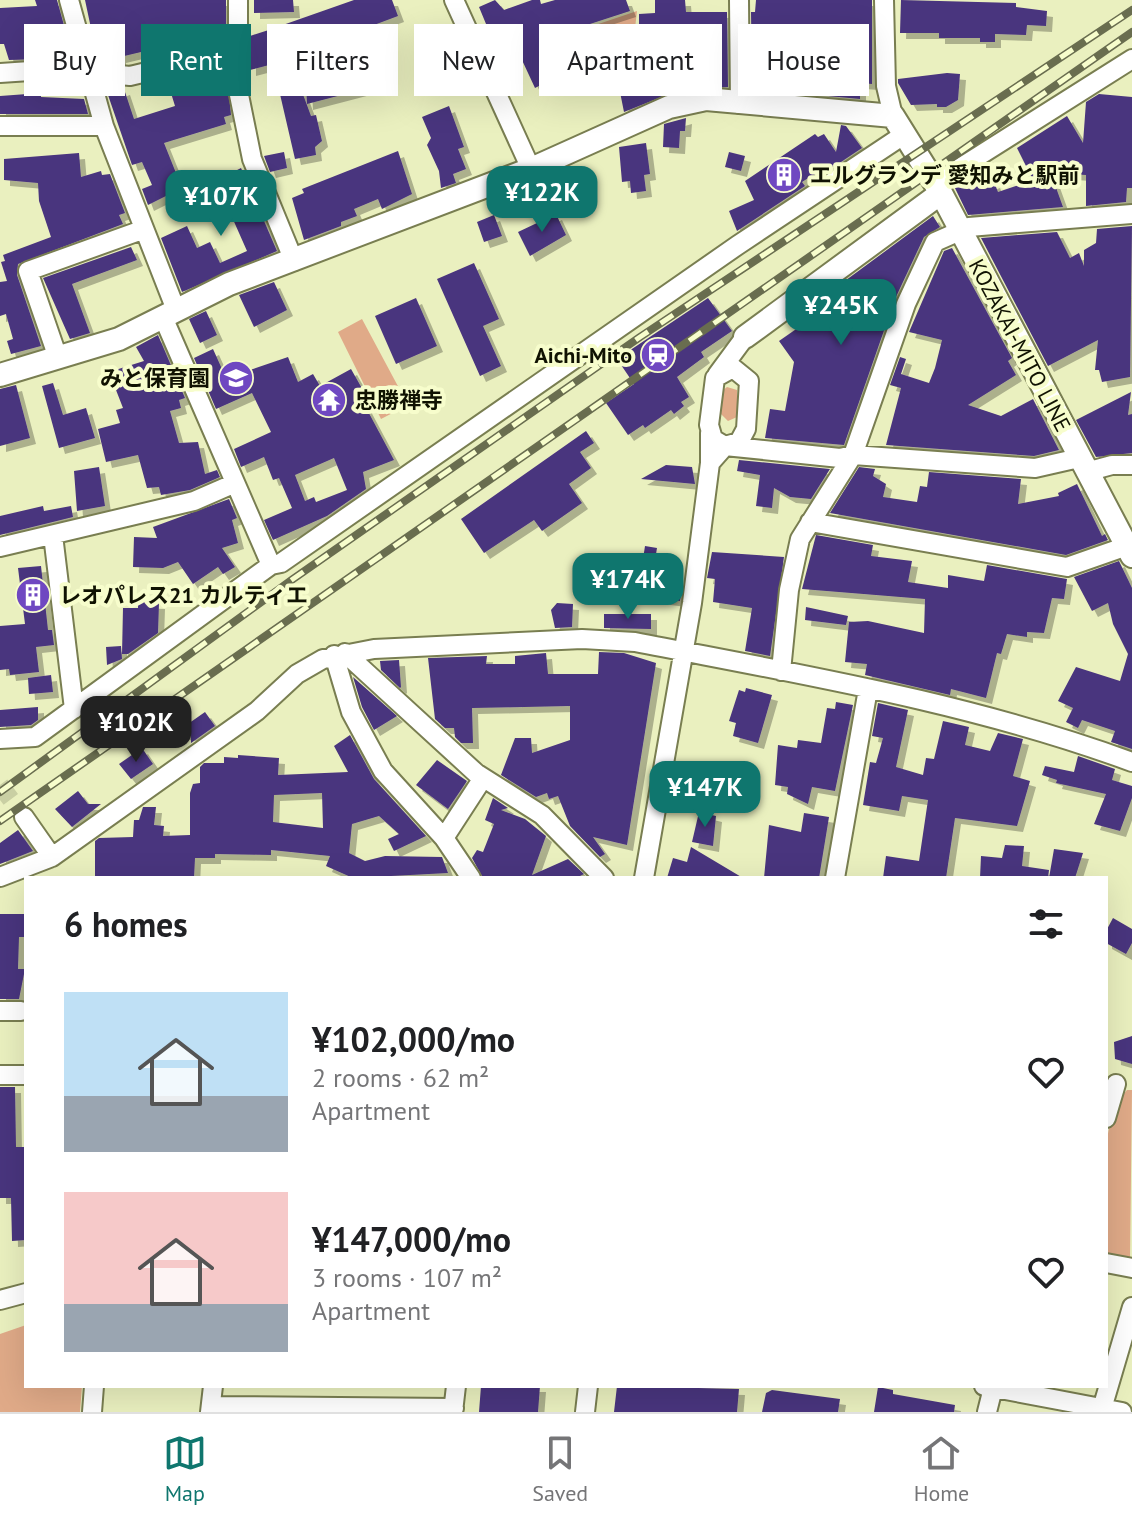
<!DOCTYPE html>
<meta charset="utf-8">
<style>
body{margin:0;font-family:"PT Sans","Noto Sans JP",sans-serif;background:#f2f2f2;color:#202124;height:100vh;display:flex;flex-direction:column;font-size:30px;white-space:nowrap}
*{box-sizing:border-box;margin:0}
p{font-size:26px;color:#757577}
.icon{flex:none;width:44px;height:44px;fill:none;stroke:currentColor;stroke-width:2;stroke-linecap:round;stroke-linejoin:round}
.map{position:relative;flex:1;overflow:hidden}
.side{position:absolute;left:24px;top:876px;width:1084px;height:512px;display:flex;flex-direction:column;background:#fff;border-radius:0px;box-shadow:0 8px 32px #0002}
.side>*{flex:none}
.hud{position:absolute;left:24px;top:24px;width:1084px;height:72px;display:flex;gap:16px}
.price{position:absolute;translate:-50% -68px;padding:0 18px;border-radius:16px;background:#0f766e;color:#fff;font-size:26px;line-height:52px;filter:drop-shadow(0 2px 4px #0008)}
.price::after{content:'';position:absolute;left:50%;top:48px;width:24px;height:18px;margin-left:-12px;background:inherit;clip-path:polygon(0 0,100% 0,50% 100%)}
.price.current{background:#222;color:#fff}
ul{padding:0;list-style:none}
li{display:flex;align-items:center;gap:24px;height:200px;padding:0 40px}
li span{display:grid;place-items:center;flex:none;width:224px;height:160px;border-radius:0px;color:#555}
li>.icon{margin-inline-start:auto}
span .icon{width:96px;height:96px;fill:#fffc;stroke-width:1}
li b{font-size:34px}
h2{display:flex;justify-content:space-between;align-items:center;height:96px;padding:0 40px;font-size:34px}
.chip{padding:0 28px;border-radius:0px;background:#fff;box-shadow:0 8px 32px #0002;font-size:28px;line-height:72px}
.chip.current{background:#0f766e;color:#fff}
.tabs{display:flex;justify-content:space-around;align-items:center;height:112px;border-top:2px solid #e0e0e0;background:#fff;font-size:22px;color:#757577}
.tabs a{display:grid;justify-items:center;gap:4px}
.tabs .current{color:#0f766e}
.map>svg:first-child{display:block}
</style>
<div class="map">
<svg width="1132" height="1412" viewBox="0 0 1132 1412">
<defs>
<filter id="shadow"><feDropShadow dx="6" dy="6" stdDeviation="0" flood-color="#0004"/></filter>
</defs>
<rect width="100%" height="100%" fill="#eaf0bf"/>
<!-- green -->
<path fill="#e0aa88" d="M637,11L634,37L637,59L572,80L554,39Z
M362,319L408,405L381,419L338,332Z
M727,387L737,390V417L728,421L719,412L722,391Z
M1127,1090H1132L1130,1260L1106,1255C1106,1211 1095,1123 1127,1090Z
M26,1325V1386H82L80,1412H0V1334Z"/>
<!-- building -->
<path fill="#4a347e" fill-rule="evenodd" filter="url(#shadow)" d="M35,0H57L73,58L9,60L4,44H0V8L37,6Z
M85,0H226V41L164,56L158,48L120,57V63L98,61Z
M254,0H293L294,12L254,13Z
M354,0H392L398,16L350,34L360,69L370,66L376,86L307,104L306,84L338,77L328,41L319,45L313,29L280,26Z
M495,0L504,10L532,0H540L541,4L555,0H626L630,11L550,37L566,72L535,88L508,30L491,36L479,7Z
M655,0H685L686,12H727L728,87L681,89L624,112L617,77L660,68L663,32H639V14L655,13Z
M756,0H872V84L860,83V99L752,89L751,12H755Z
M901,0L1016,3V7L1047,11L1046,26L1027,25L1026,35L995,34V42H980V38H939V33H900Z
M278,27L311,116L316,115L322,141L315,147L316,155L295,159L273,64L250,70V36Z
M226,65L231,115L224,117L226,124L164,143L182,188L148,205L142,189L152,185L142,162L132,165L108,95L124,89L134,119L175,106L167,80Z
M947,73L960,74L958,100L946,107H937V104L911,105L898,83V79Z
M41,93V97L84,99L88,114H0V96Z
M1099,94L1132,97V188H1127L1126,202L1086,206V175L1069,174L1054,182L1063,207L968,215L954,186L977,172L983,186L994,182L998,192L1033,180L1017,148L1067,116L1083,143L1086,102Z
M449,106L464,147L458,149L466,169L453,174L456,183L441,188L439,171L427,145L431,138L422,117Z
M686,118L685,131H680L679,148L663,147L664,124Z
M841,125L846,126L862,148L826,172L824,168L802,182L805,186L737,231L729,211L754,200L745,181L815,134L818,137L824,134L836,152Z
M646,143L650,174L644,175L646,191L631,193L630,181L622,182L619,147Z
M398,151L412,194L382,209L378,199L354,209L357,216L341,222V226L304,240L292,198L304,193L302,189Z
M284,152L287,168L270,172L264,156Z
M729,152L745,156L741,171L725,167Z
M79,153L81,177L101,171L102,175L110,174L125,213L119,215L123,224L18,264L17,275L41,346L11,354L7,341L13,339L6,314L0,316V282L7,281L1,262L5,261L3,255L51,237L39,201L38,183L4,180V159Z
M241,168L277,251L182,292L161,238L187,226L197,248L210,242L220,263L247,251L216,181Z
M556,214L566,235L530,256L518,232Z
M494,215L502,236L484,242L477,222Z
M933,216L940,227L924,237L895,299L844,445L765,438L770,409L785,411L794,362L779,341L802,325L796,317Z
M1132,226L1130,377L1102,382L1099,370H1095L1098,340L1048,366L981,238L1057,232L1070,258L1079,253L1084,266V250L1096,243L1097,229Z
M131,247L137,260L72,284L90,333L70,339L43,278Z
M952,248L1012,358L1008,361L1016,375L968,405L1001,416L1033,399L1059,450L1034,456L886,445L901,388L890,385L900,357L906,359L901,374L929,383L935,368L942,340L909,332L944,251Z
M474,263L499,319L483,326L501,366L480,376L437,279Z
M274,282L287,310L254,327L239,295Z
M416,298L437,346L396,364L375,316Z
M708,298L732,331L701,352L704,357L677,377L689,397L681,402L684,406L674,414L671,410L645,428L643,425L628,435L606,403L634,384L617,359Z
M206,311L217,335L200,343L189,319Z
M158,335L185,398L179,400L181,408L170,411L179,443L198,442L205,474L217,470L220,477L190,490L161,495L159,487L147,488L138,455L106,462L98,429L120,423L116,410L123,408L109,372L144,361L136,347Z
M213,349L222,369L238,374L288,357L298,382L313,374L320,386L351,369L368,399L363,402L394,460L363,472L366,489L327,516L273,540L264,520L292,508L279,478L273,480L264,457L241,467L234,449L271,432L252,393L216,409L194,358ZM334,458L347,490L316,502L314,497L305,501L295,475Z
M53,383L63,415L86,408L95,438L59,448L42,386Z
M16,385L30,438L0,446V389Z
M1131,392L1128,415L1132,414V453L1096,457L1076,420Z
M586,431L594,443L580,452L591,468L569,484L582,503L542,531L534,520L484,553L461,519Z
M739,460L830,469L811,499L790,497L774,488L772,508L756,506L760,475L737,471Z
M666,465L692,467L695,484L641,479Z
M99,467L105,506L77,511L74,471Z
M859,467L875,469L873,476L886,484L883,497L917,502L920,486L927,487L929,472L1021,479L1018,504L1059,496L1058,493L1077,484L1102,536L1105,534L1108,540L1066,555L830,513Z
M229,499L237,518L232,520L238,543L222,548L235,567L223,574L218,567L193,584L178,562L163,568L133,567L134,537L157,538L153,527Z
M43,506L44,511L71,506L73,517L0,535V516Z
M816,535L873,545L871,556L912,561L908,582L948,588V575L984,581L987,565L1067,579L1064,599L1052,598L1044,633L1027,632V637L1007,634L1001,654L997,653L986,698L951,689L950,695L865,675L867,664L845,662L849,622L868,621L924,633L925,599L802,589Z
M645,546L657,548L655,560L643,559Z
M712,552L784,557L770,656L745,651L752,608L713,602L715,579L707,578Z
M1119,561L1132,588V749L1111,742L1115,731L1082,720L1078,728L1066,722L1073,708L1058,701L1076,667L1120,681L1128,654L1113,624L1108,603L1092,611L1074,577Z
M41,566L48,630H52L54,645L36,647L39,672L10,675L9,669L0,670V626L25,624L18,568Z
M652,578L682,583L680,601L650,597Z
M138,602L159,603L158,633L128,654H122L123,608H138Z
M557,603L573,604L572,627L555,628L551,610Z
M806,607L848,616L846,625L805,620Z
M604,614H651V629L604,628Z
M121,646L122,659L107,665L106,647Z
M599,652L624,653L656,663L627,845L593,837L605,854L600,857L570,826L558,796L549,799L547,793L536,797L501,775L515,738H531L532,753L570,740V706L472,708L473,743H461L455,737L454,728H445L435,719L428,658L487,656L486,664H515V656L546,653L548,674H598Z
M399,660L401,687L400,688L381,670L380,661Z
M51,675L53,692L29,694L28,678Z
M353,677L397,716L374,730L362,707Z
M746,688L772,695L758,743L733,736L736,723L729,721L739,690L745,692Z
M836,702L853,705L835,791L812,787L808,804L787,794L788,787L775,785L778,745L797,748L798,740L821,743L827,708L835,709Z
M878,703L908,710L896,767L923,775L926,758L934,759L943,721L969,727L965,745L990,751L998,733L1023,739L1013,776L1030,781L1017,826L955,818L946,878H883L886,856L919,861L928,800L902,796L899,811L863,805L870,762L876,763L883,738L872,736Z
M38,707V720L31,725L0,727V710Z
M205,712L215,726L191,743V735L175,733Z
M350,735L374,779L426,836L394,851L388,839L399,834L379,816L352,824L349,853L365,861L385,856L442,857L448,873L353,878L326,866L330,856L271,850V855L215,854V858H195L194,878H95V841L99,838L133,837L134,820H139L143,807H156L154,825L164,826L163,836L190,835V793L193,784L200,783V767L204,763H224V757L238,758V755L279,758L278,775L348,772L334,746ZM322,793L323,828L273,822L274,795Z
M142,748L153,764L131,779L119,764Z
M1078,756L1115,769L1112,780L1132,786V798L1120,831L1094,824L1106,794L1056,783L1057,780L1042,775L1045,766L1074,772Z
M437,760L467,781L448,809L416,785Z
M690,769L713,774L706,807L683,804Z
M78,791L88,804H101L72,827L55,809Z
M493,798L508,808L501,810L525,819L546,836L532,875L568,859L584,874L576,878H483L472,858L477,850L483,852L494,824L485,820Z
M699,812L716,816L713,846L692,842Z
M804,813L829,817L819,878H764L769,825L801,832Z
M18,830L33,851L0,864V843Z
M1005,845L1024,846L1022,866L1049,870L1048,878H980L981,856L1002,858Z
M691,847L743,878H667L673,858L687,862Z
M1054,849L1083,853L1075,878H1049Z
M0,914H26V937H19L18,969H25L19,999H0Z
M1113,918L1132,929V943L1126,954L1106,943V931Z
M1132,1036V1064L1115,1059L1114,1042Z
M0,1087H15L16,1147H26V1240L12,1241L11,1198H0Z
M481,1386H540L538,1412H479Z
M617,1386L739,1389L737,1412H614Z
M878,1387L893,1390V1394L955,1405L954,1412H874Z
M772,1390L840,1399L838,1412H762L766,1393Z"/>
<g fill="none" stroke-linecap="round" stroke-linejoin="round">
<!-- minor-tunnel -->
<path stroke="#c9cfa3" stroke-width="18" stroke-dasharray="18 9" stroke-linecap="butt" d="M0,785L24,817"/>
<!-- minor casing -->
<g stroke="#797e51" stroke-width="22">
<path id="minor" d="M69,0L104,126L176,310
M238,0V90L252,159L294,261
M454,0L531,169
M739,0L740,104
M884,0L886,86L893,116
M0,73L60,69L130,76L239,50
M0,126H104
M936,183L1132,59
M163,317L271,565
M58,358L28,271L142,230
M733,368L749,381L746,429L739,442L725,446L713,439L709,425L715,378Z
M717,375L745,337
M710,463L725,446L840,458L853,455L1035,468L1079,458
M1086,472L1112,465H1132
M810,522L1067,567L1127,546
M53,535L74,709
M0,547L194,501L233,484
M345,653L476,773L542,815L604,878
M334,655L351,712L383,771L444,838L471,878
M781,671L789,590L800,539L853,455L906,304L935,242L969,227L1132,214
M0,739L35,737L271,565L281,563L738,245L905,134
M24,817L52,857
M444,838L483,778
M0,877L52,857L257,711L297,674L323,659L374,649L582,639L635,642C803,675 972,703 1132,762
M644,878L692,603L710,463V433
M835,878L868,689
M0,1011H21
M0,1075H26
M1106,1118L1116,1084
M1106,1263L1132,1268
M0,1300L26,1293
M984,1386L1122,1412
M211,1406L454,1408
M92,1412L94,1386
M210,1412L213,1386
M453,1412L456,1386
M585,1412L588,1386
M987,1412L993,1388
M1101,1412L1132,1307"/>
</g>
<!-- major casing -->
<g stroke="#797e51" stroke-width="26">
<path id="major" d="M745,337L941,193
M0,375L119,339L229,284L531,169L669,107L706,99L893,116L941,193L1132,556"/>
</g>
<!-- minor -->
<use href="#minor" stroke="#fff" stroke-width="18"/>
<!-- major -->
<use href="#major" stroke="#fff" stroke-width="22"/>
<!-- rail casing -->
<g stroke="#696d4f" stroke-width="8">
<path id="rail" d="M0,792L293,579L640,337L1132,10
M0,821L1132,32"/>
</g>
<!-- rail -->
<use href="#rail" stroke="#f7fdcc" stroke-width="5" stroke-dasharray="15" stroke-linecap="butt"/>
</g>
<!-- icons -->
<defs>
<g id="building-disc" transform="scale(1.8)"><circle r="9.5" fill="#6f48c1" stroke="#f7fdcc"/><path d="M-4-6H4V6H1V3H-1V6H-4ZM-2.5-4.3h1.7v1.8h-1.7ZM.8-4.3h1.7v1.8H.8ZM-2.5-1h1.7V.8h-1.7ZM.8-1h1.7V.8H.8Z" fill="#fff"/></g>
<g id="station-disc" transform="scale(1.8)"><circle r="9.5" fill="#6f48c1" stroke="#f7fdcc"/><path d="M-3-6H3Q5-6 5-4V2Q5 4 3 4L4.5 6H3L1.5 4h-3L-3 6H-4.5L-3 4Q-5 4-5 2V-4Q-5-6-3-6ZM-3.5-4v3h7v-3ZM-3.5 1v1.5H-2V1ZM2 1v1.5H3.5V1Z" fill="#fff"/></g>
<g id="school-disc" transform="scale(1.8)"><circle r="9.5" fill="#6f48c1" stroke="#f7fdcc"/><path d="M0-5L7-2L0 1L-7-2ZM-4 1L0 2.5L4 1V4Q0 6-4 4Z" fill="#fff"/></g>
<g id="temple-disc" transform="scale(1.8)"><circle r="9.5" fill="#6f48c1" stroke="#f7fdcc"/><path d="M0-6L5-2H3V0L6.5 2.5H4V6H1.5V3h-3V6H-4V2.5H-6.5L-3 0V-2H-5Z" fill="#fff"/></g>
</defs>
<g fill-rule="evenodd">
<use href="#building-disc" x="784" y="175"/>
<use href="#station-disc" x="658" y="355"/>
<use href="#school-disc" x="236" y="378"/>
<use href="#temple-disc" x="329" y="400"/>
<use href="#building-disc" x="33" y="595"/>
</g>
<g text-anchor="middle" stroke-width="8" stroke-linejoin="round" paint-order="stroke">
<!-- poi labels -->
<g font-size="22" font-weight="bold" fill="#101202" stroke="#f7fdcc" text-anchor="start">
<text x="810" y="183">エルグランデ 愛知みと駅前</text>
<text x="632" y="363" text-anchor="end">Aichi-Mito</text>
<text x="210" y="386" text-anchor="end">みと保育園</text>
<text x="355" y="408">忠勝禅寺</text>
<text x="59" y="603">レオパレス21 カルティエ</text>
</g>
<!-- street labels -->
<g font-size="22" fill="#101202" stroke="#f7fdcc">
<text transform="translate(1020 345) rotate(62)" y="8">KOZAKAI-MITO LINE</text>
</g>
</g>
</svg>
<b class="price" style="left:542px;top:234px">¥122K</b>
<b class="price" style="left:221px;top:238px">¥107K</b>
<b class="price" style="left:841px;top:347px">¥245K</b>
<b class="price" style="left:628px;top:621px">¥174K</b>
<b class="price current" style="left:136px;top:764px">¥102K</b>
<b class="price" style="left:705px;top:829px">¥147K</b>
<div class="hud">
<a class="chip">Buy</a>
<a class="chip current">Rent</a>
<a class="chip">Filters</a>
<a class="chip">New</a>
<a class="chip">Apartment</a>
<a class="chip">House</a>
</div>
<section class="side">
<h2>6 homes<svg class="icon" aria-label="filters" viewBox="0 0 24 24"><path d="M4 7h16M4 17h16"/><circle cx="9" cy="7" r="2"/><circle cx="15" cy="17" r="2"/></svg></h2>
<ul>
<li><span style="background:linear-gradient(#bfe0f5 65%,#9aa5b1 0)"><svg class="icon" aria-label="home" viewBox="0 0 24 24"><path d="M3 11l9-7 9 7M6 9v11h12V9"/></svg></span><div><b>¥102,000/mo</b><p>2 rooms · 62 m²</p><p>Apartment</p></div><svg class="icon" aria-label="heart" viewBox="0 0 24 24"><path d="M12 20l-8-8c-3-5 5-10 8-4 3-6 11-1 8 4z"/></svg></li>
<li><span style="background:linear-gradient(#f6c9c9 70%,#9aa5b1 0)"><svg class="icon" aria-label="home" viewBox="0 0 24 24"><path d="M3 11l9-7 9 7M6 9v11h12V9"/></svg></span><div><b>¥147,000/mo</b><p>3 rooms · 107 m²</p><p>Apartment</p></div><svg class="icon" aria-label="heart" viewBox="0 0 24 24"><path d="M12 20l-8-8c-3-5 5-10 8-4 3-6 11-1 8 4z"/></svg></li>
</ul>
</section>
</div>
<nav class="tabs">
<a class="current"><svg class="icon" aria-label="map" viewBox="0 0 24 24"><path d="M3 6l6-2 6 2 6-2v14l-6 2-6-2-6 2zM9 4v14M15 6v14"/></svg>Map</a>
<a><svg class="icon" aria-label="saved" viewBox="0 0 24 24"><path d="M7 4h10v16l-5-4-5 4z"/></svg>Saved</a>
<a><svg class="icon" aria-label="home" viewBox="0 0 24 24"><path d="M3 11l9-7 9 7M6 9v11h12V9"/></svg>Home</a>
</nav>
